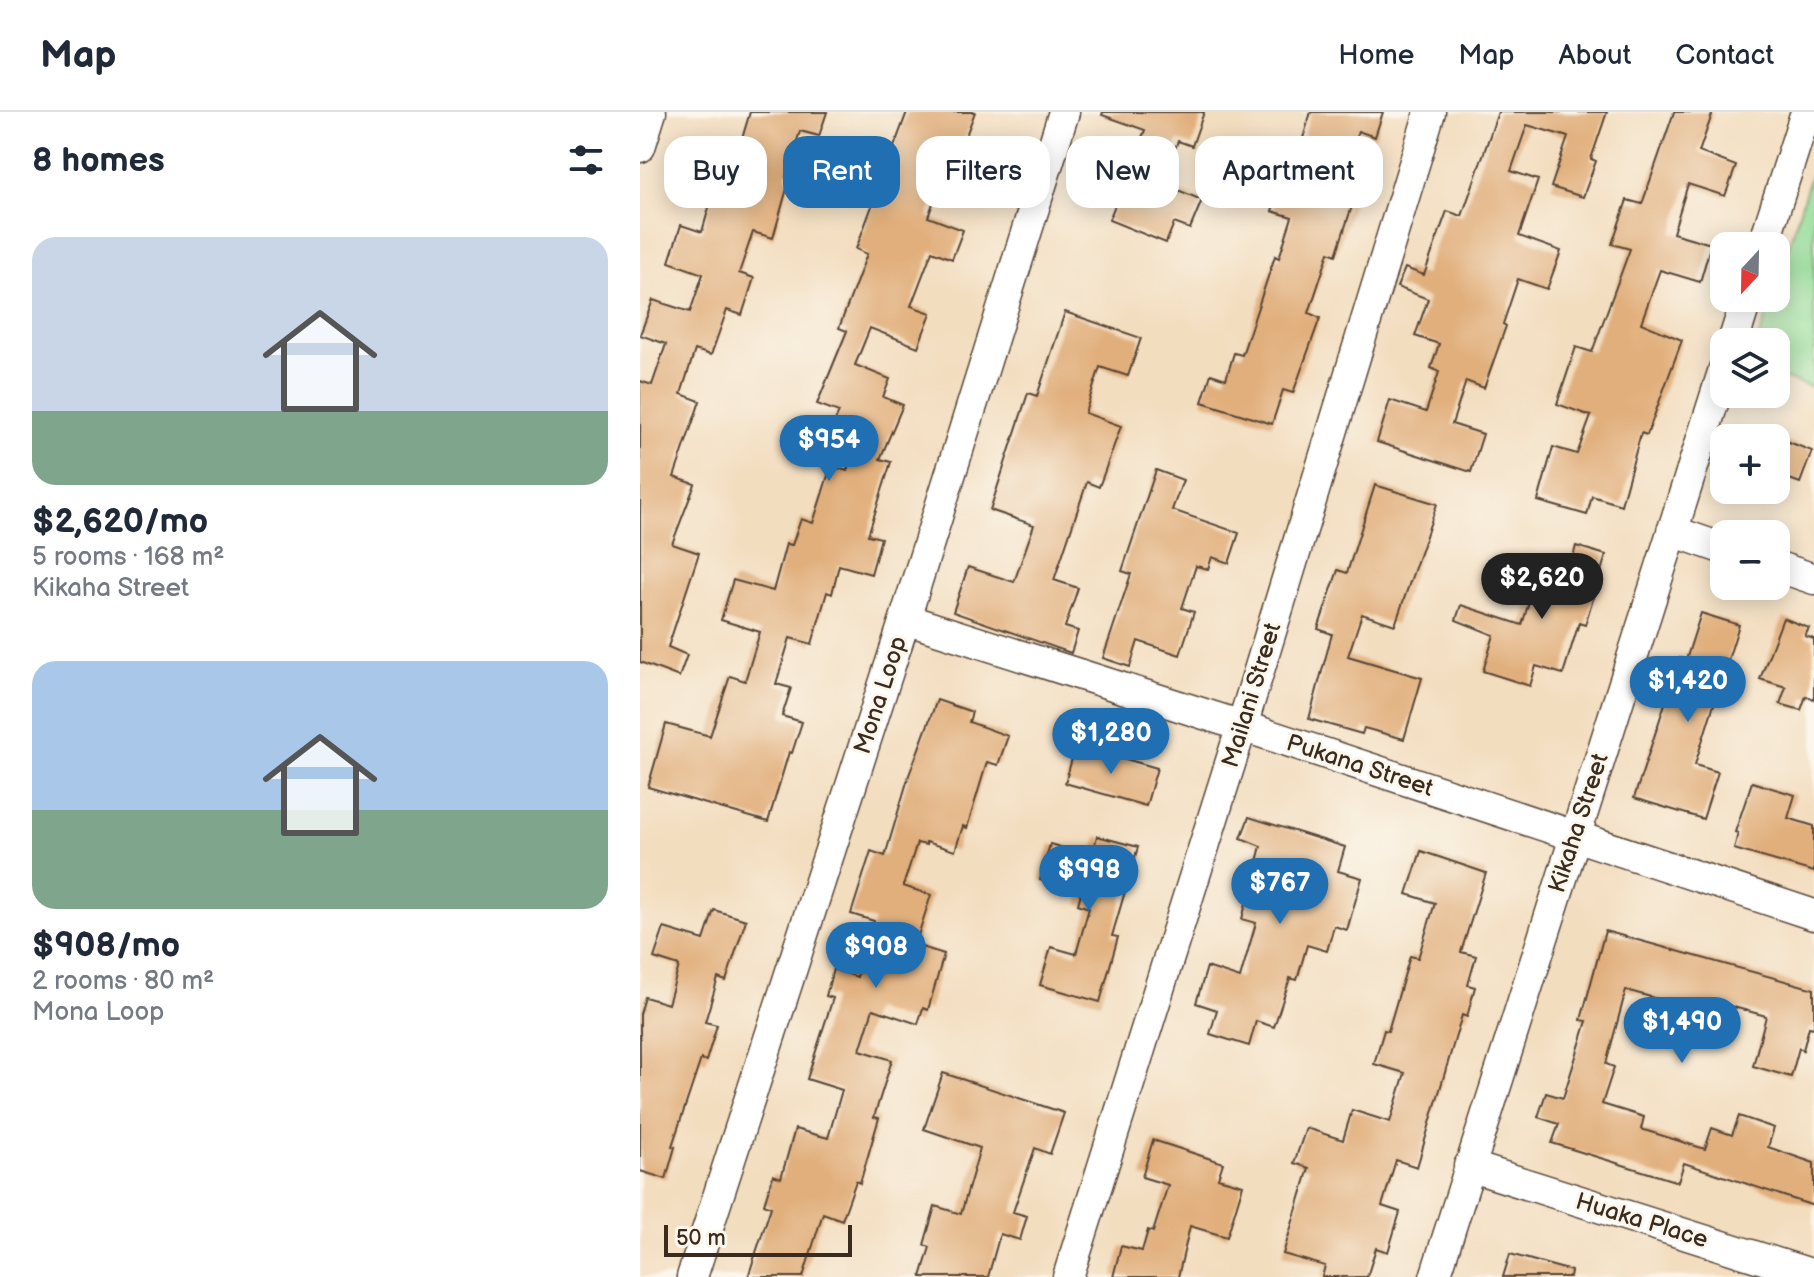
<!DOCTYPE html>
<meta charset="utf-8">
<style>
body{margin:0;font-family:"Balsamiq Sans",sans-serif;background:#f2f2f3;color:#1f2937;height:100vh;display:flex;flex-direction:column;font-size:30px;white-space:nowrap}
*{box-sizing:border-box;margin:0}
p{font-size:26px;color:#747a83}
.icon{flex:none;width:44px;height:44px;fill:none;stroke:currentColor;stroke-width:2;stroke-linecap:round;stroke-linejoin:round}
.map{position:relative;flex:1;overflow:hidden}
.sheet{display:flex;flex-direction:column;background:#fff;width:640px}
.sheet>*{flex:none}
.hud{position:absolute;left:24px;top:24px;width:760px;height:72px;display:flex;gap:16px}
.needle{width:52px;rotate:202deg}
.tools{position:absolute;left:1070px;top:120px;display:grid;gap:16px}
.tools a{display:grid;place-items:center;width:80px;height:80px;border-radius:16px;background:#fff;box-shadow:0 4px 20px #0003;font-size:40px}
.scale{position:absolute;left:24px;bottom:20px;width:188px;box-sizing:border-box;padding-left:8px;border:4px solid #3b2a1e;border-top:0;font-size:22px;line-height:28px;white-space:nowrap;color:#3b2a1e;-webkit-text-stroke:6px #fbf7ec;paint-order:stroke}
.price{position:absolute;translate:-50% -68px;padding:0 18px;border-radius:28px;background:#1f6fb2;color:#fff;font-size:26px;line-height:52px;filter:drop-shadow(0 2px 4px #0008)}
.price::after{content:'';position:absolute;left:50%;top:48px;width:24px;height:18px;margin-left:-12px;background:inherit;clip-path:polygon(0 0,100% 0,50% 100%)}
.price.on{background:#222;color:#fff}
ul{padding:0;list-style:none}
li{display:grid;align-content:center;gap:16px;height:424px;padding:0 32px}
li span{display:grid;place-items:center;height:248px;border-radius:24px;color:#555}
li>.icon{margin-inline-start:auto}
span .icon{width:144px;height:144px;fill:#fffc;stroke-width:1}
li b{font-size:34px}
h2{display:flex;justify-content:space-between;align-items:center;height:96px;padding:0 32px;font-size:34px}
.tag{padding:0 28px;border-radius:24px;background:#fff;box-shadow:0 4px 20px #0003;font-size:28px;line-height:72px}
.tag.on{background:#1f6fb2;color:#fff}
header{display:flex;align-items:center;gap:48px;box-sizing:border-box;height:112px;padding:0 40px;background:#fff;border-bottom:2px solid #e0e1e3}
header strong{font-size:38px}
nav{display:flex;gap:44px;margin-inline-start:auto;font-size:28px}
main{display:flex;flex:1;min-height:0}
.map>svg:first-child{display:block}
</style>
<header>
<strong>Map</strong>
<nav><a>Home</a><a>Map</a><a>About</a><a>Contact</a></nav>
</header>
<main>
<section class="sheet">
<h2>8 homes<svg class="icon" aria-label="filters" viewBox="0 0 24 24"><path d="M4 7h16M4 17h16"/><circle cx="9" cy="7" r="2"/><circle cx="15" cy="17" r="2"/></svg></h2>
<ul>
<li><span style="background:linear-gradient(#c9d6e8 70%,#7fa58c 0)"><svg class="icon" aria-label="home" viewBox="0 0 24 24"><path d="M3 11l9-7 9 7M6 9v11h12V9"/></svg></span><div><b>$2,620/mo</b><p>5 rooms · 168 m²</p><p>Kikaha Street</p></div></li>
<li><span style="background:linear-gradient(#a9c7e8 60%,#7fa58c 0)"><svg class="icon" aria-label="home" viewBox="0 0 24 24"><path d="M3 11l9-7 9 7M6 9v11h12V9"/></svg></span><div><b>$908/mo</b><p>2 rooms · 80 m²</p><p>Mona Loop</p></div></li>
</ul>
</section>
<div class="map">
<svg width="1174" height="1165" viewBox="0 0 1174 1165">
<rect width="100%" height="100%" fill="#fbf7ec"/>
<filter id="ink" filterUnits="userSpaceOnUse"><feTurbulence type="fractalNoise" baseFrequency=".0125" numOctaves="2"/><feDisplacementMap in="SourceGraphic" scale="16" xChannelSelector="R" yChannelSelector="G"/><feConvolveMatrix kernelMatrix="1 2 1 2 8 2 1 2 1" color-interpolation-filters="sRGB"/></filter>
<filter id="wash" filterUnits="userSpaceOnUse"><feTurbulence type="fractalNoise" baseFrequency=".006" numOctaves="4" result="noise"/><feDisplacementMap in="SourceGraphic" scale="32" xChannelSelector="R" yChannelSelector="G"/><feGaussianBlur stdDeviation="1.8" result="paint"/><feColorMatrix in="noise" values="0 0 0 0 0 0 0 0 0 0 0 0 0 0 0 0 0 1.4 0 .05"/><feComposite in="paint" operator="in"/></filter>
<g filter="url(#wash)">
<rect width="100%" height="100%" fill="#f3ddbf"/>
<!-- green -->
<path fill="#92db97" stroke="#66825a" stroke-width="2" d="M1174,53V276L1136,264V230H1118L1132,186H1136V174Z"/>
<g id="blocks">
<!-- building -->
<path fill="#e1af7c" d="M110,0H187L179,24L160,19L146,65L150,66L133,126L113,120L99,161L114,166L102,203L87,198L71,243L55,238L41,282L60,289L34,365L55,372L32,432L59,441L28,535L47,543L39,565L0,550V269L12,273L26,232L0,223L13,188L50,200L63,162L29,150L41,113L62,120L80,57L92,60Z
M267,0H335L322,34L347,43L338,70L305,59L288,105L323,118L312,147L292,139L271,194L291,201L278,235L230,216L215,253L250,267L243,285L263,293L240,347L251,350L228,423L241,426L231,462L199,453L192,482L187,480L172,532L150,526L136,572L151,576L142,604L162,610L152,641L149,640L128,710L8,675L26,612L70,624L90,564L105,569L120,520L81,508L93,468L133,479L146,432L152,433L161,407L173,411L191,354L207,359L218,321L194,311L199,300L177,292L207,219L199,216L227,142L216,137Z
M463,0H564L552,34L538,29L521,71L562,88L550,117L534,111L526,131L469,108L505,18L462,3Z
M671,0H743L735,25L718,19L699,80L715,85L696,143L689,140L669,201L680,206L653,281L643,278L632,312L562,290L571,262L586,267L594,241L602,243L635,144L639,146L652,105L632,99L644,62H646L652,47L656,49Z
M858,0H967L951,47L956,49L943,85L911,75L928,25L887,13L871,59L898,68L879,124L921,139L907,177L878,167L863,212L866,214L844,276L826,269L812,312L843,322L831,360L737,330L750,288L786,300L799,260L791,256L799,232L775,224L788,187L757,175L765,156L784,163L807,99L822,104Z
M1034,0H1073L1059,40L1096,54L1085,84L1048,72L1033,121L1071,132L1060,170L1020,158L1001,211L1042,228L1007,323L1001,321L981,393L952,384L947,403L898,389L913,335L937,342L951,304L917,292L936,235L952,240L990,137L972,132L987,88L1002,92Z
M425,200L501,226L488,264L460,255L445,301L481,314L459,375L447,370L414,468L438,476L425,515L438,519L431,541L313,500L328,455L374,470L379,456L394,413L350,398L388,281L397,284Z
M1136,325L1172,339L1160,371L1136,362Z
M516,358L543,368L532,398L599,421L589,451L572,445L568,457L556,454L542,496L554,500L540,543L498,529L490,555L463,546L491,462L482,459Z
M735,373L797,392L755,513L722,502L708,544L782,566L764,627L724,616L722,622L669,607L692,522L678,517L698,458L707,461Z
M936,434L966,443L945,513L939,511L923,562L896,554L890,574L843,559L854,523L816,508L821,493L882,513L897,463L910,466L915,451L930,456Z
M1061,501L1099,513L1056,649L1055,653L1078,660L1063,707L994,686L1040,546L1046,548Z
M1143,506L1169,516L1165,524L1174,527V587L1166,584L1161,598L1140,592L1146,575L1120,567Z
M297,588L332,600L329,610L368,624L358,653L347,650L327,716L323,714L315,739L286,730V733L277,731L263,774L291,783L275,833L304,842L288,898L283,896L278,912L233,897L220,938L252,948L234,1005L239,1006L220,1071L216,1069L202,1108L183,1101L163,1165H108L131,1095L124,1092L133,1063L141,1066L155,1017L188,1026L202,978L167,967L193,886L186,884L193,857L217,865L234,809L211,802L231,739L245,744L269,663Z
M436,633L517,656L506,694L425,671Z
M1112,670L1155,683L1148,706L1174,714V760L1094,737L1098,721L1095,720Z
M609,705L705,735L698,759L722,766L707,818L694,814L687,839L667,833L657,868L650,866L634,915L616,909L609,934L570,922L577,898L556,891L567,855L600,866L616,811L602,807L621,734L601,726Z
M457,724L498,735L472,824L478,825L460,890L400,873L411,835L436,842L449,796L438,792L441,781L400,768L410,732L452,744Z
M781,739L846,761L821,840L836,844L828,873L835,875L827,905L822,903L777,1055L756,1048L742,1094L760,1100L748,1140L736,1136L727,1165H682L685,1154L643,1142L669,1056L654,1051L666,1016L703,1028L712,998L750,1010L765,961L734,952L744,918L748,919L770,844L778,846L795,791L767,782Z
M74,798L106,808L86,869L78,866L65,910L77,913L66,949L61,947L32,1034L35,1035L26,1067L0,1059V902L5,885L28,892L39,854L14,846L24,816L64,828Z
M965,819L1174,877V916L1169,915L1163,938L1159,936L1151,965L1113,954L1126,904L1079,891L1067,930L1031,919L1039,893L986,878L966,952L974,955L962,992L1004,1005L1001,1017L1065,1037L1072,1016L1092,1023L1099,1004L1134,1016L1128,1035L1174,1051V1094L1044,1051L1038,1070L912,1031L919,1012L898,1005L906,981L923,986L947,909L941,908Z
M303,961L424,1001L410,1042L395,1036L373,1100L387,1104L380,1128L360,1122L348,1165H281L290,1135L284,1133L295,1094L321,1102L340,1036L284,1017Z
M513,1028L583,1051L578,1066L603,1073L587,1125L550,1114L538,1165H473L481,1134L502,1139L508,1118L513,1120L528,1073L502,1065Z
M870,1142L931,1159L930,1165H863Z"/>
</g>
</g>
<g filter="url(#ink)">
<use href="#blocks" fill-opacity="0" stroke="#574536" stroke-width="2"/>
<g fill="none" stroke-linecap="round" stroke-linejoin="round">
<!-- minor casing -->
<g stroke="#574536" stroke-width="33">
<path id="minor" d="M0,35L11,0
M1123,134L1166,0
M1093,230L1107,186
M1032,419L1084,437
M1136,454L1174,467
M265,507L602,614L1174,803
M829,1054L1174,1163
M52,1165L265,507L424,0
M428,1165L602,614L790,0
M795,1165L1084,257"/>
</g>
<!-- minor -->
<use href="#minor" stroke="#fff" stroke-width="30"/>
</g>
</g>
<g text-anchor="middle" stroke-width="6" stroke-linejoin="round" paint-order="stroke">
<!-- street labels -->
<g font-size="24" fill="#3b2a1e" stroke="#fbf7ec">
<text transform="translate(240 583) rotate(-72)" y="8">Mona Loop</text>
<text transform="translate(611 583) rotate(-73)" y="8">Mailani Street</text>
<text transform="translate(720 653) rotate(18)" y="8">Pukana Street</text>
<text transform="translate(938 711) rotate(-72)" y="8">Kikaha Street</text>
<text transform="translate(1002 1108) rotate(17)" y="8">Huaka Place</text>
</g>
</g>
</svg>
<div class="tools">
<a><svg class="needle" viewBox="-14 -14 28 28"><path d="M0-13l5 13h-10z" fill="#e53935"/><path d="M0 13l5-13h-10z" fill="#747a83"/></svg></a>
<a><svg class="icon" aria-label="layers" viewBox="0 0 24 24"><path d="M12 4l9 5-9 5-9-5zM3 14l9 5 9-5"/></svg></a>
<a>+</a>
<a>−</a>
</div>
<div class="scale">50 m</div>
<b class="price" style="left:189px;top:371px">$954</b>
<b class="price on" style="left:902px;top:509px">$2,620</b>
<b class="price" style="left:1048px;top:612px">$1,420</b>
<b class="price" style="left:471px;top:664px">$1,280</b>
<b class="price" style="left:449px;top:801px">$998</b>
<b class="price" style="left:640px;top:814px">$767</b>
<b class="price" style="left:236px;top:878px">$908</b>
<b class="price" style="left:1042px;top:953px">$1,490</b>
<div class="hud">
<a class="tag">Buy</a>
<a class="tag on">Rent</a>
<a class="tag">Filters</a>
<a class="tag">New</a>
<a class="tag">Apartment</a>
</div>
</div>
</main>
